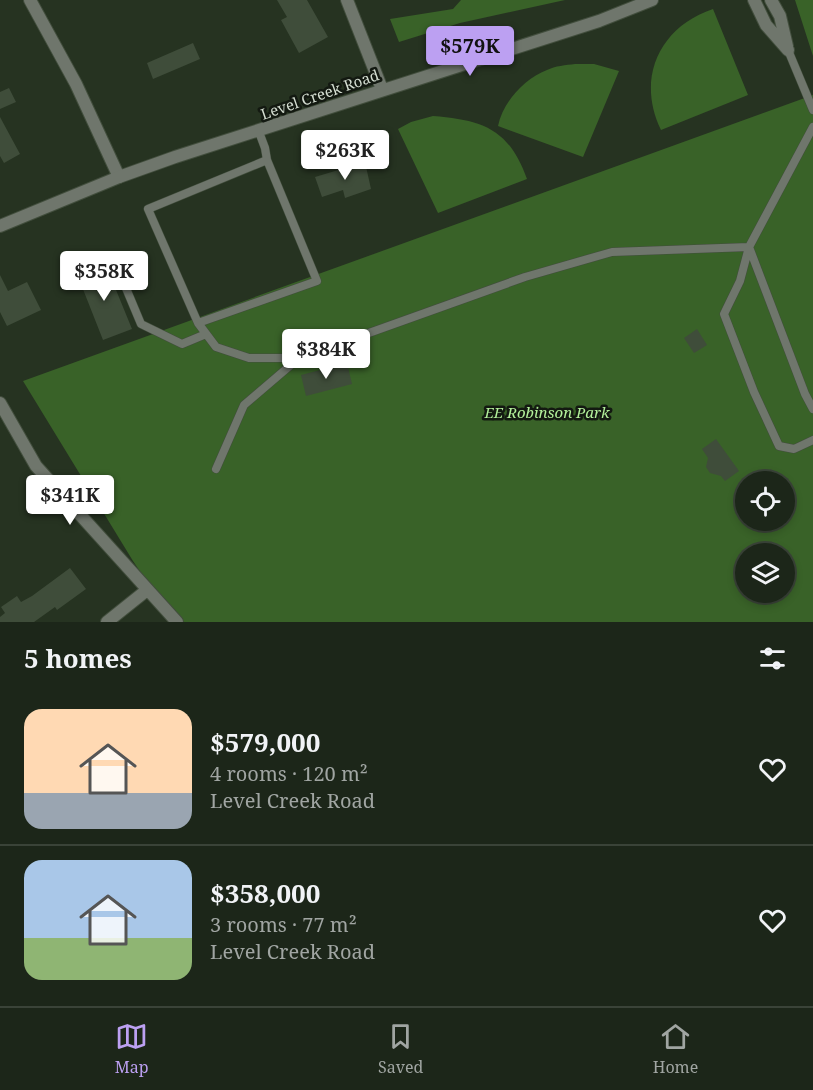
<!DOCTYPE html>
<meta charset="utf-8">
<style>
body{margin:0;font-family:"Noto Serif",serif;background:#293226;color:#f1f3f6;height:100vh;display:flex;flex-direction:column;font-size:22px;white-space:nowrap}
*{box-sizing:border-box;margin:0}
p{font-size:20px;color:#a0a5a2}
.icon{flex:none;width:33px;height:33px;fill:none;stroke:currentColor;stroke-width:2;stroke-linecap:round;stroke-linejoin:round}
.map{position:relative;height:622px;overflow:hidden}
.side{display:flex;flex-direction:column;background:#1c2619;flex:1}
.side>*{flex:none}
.tools{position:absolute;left:735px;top:471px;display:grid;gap:12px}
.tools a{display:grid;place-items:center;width:60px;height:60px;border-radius:50%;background:#1c2619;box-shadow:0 3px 9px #0003,0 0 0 2px #3a4338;font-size:30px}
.price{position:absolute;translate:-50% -51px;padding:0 14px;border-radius:6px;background:#fff;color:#222;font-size:20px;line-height:39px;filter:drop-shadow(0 2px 3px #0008)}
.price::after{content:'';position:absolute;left:50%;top:36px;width:18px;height:14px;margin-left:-9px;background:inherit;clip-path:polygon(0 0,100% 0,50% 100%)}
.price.selected{background:#bca0f2;color:#111}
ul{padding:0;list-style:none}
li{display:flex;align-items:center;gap:18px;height:150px;padding:0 24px}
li+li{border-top:2px solid #3a4338}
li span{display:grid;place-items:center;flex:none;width:168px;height:120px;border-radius:18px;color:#555}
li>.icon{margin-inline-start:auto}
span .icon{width:72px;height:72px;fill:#fffc;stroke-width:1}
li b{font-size:26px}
h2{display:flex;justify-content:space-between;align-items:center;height:72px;padding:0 24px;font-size:26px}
.dock{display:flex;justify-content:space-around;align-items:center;height:84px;border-top:2px solid #3a4338;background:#1c2619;font-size:16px;color:#a0a5a2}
.dock a{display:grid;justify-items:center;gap:3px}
.dock .selected{color:#bca0f2}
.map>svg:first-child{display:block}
</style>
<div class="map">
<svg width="813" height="622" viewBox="0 0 813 622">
<rect width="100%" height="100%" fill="#263321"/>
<!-- green -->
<path fill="#396228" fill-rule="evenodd" d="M461,0H565L460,23L399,42L390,19L453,9Z
M795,0H813V56Z
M713,9L748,95L661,130C636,79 659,27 713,9Z
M575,64H594L619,71L583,157L498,126C503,102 524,79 547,70C555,66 566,65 575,64Z
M813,95V622H174L133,561L23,381ZM746,482H784V520H746ZM746,554H784V592H746Z
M433,116C483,120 509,129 527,179L438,213L398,129L411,122Z"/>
<!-- building -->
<path fill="#3f4d3a" d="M277,0H307L328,37L299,53L281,20L287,17Z
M193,43L200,59L153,79L147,63Z
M9,88L16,102L0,109V92Z
M0,117L20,154L4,163L0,156Z
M365,162L371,189L345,198L343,190L322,197L315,177Z
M105,263L132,329L103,340L77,274Z
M0,275L8,291L27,282L41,310L7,326L0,312Z
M697,329L707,345L694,353L684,338Z
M347,363L352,384L306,396L301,375Z
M716,439L739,471L725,481L721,476L710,473L706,467L708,458L702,449Z
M70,568L86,589L57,610L55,607L34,622H0V617L5,613L1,607L17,596L21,602L32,596Z"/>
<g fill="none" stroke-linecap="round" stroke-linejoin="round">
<!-- service casing -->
<g stroke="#424e3d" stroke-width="9">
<path id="service" d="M788,50L813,110
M813,127L749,247L740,281L724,314L754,392L779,446L794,449L813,440
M267,160L148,209L198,323L216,347L249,358H299L525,277L612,252L749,247
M749,247L805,394L813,409
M123,281L141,324L182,344L206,334
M198,323L317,281L267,160L265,148L259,132
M216,469L244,405L299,358"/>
</g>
<!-- minor casing -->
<g stroke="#424e3d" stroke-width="14">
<path id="minor" d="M30,0L76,84L119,177
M347,0L382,89
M754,0L766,25L788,50
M771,0L780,16L787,46
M0,403L36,466L177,622
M107,622L147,590"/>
</g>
<!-- tertiary casing -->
<g stroke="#424e3d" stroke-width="14">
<path id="tertiary" d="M0,226L119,177L175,157L599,21L652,0"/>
</g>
<!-- service -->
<use href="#service" stroke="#6f766c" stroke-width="8"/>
<!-- minor -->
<use href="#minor" stroke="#6f766c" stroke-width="12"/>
<!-- tertiary -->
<use href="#tertiary" stroke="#6f766c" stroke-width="12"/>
</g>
<g text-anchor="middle" stroke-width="5" stroke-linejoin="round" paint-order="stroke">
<!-- street labels -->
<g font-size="15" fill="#d4ddd1" stroke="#131911">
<text transform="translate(320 95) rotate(-19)" y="5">Level Creek Road</text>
</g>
<!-- park labels -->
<g font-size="15" font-style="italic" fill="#b3f19b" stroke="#131911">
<text x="547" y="418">EE Robinson Park</text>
</g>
</g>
</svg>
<div class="tools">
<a><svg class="icon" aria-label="locate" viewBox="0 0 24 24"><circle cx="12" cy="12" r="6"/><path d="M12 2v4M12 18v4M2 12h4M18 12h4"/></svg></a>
<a><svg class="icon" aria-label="layers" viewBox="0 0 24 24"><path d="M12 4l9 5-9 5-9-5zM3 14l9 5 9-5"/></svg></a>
</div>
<b class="price selected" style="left:470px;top:77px">$579K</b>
<b class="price" style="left:345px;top:181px">$263K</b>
<b class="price" style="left:104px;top:302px">$358K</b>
<b class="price" style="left:326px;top:380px">$384K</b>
<b class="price" style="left:70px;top:526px">$341K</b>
</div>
<section class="side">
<h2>5 homes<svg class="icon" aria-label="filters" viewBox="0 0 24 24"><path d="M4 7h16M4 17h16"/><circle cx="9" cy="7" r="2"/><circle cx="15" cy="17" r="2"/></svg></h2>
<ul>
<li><span style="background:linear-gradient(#ffd9b3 70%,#9aa5b1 0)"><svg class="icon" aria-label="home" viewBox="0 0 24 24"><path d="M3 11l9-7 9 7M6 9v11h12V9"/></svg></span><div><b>$579,000</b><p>4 rooms · 120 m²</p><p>Level Creek Road</p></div><svg class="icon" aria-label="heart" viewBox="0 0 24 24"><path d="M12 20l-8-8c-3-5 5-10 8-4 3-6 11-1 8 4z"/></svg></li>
<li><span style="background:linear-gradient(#a9c7e8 65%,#8fb573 0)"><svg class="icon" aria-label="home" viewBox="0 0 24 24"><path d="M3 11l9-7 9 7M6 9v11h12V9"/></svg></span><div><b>$358,000</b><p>3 rooms · 77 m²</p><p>Level Creek Road</p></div><svg class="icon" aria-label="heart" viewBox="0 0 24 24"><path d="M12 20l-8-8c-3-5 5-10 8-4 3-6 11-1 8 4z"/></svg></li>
</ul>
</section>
<nav class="dock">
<a class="selected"><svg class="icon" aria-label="map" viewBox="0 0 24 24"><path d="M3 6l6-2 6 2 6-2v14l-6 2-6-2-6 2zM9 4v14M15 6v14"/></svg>Map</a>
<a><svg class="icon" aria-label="saved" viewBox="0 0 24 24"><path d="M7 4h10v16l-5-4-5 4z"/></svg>Saved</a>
<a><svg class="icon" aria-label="home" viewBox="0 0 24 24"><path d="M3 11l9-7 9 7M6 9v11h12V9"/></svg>Home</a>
</nav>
